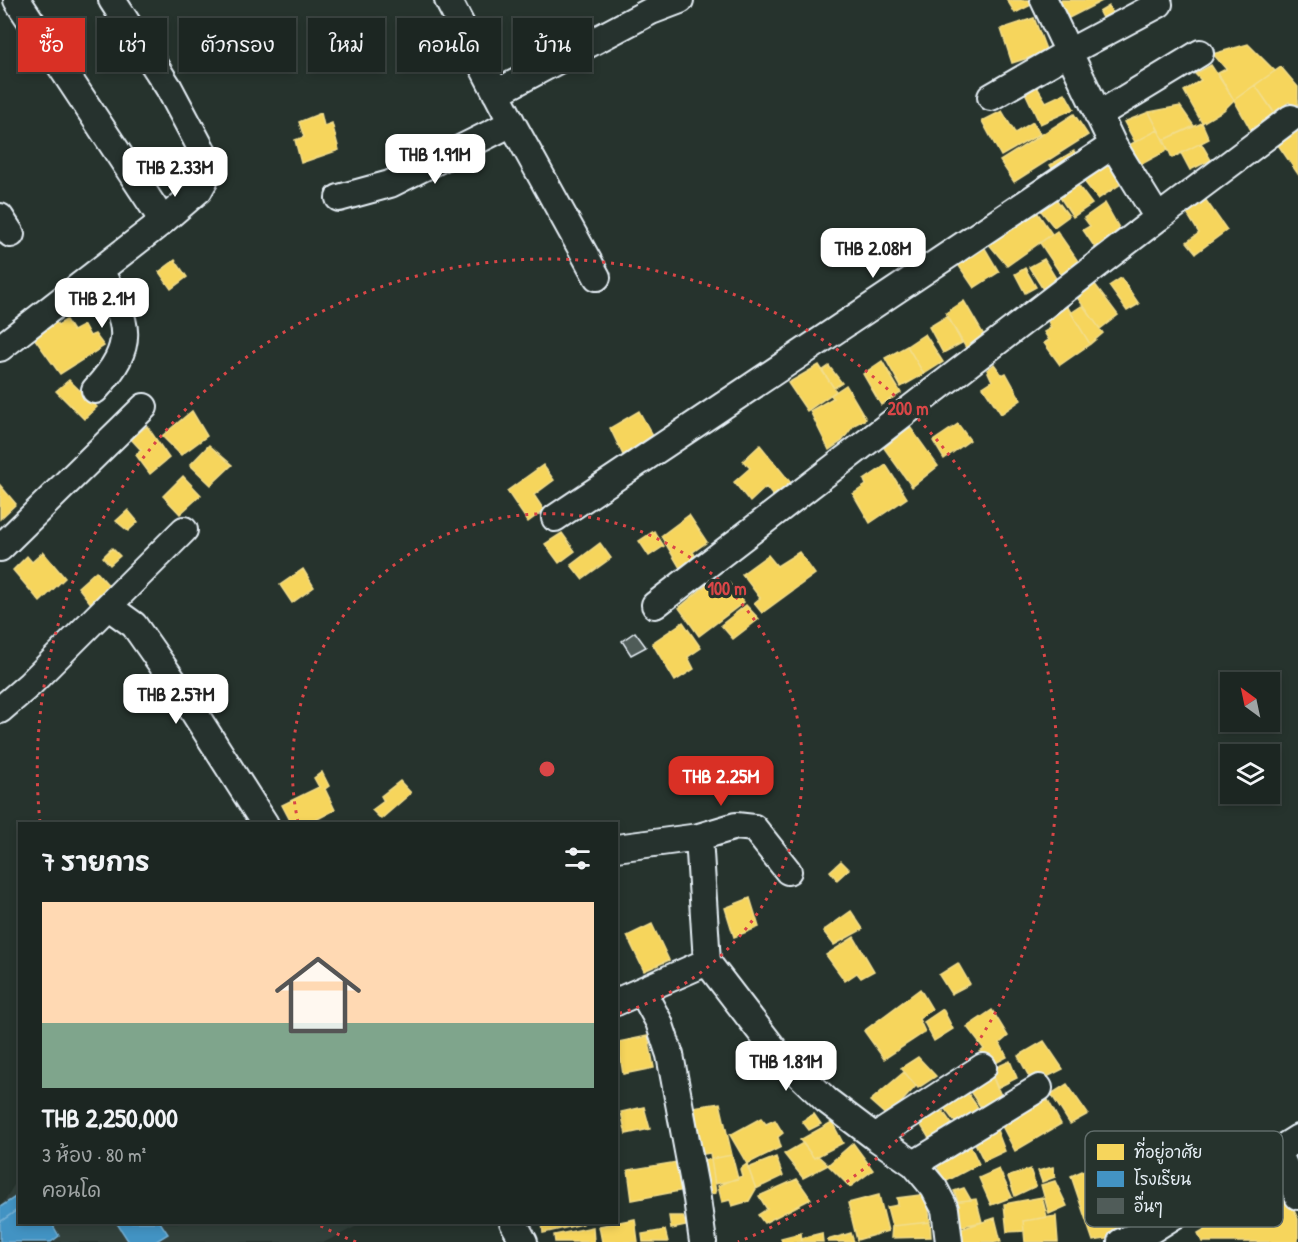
<!DOCTYPE html>
<html lang="th">
<meta charset="utf-8">
<style>
body{margin:0;font-family:"Patrick Hand","Playpen Sans Thai",sans-serif;background:#252e2a;color:#f1f3f6;height:100vh;display:flex;flex-direction:column;font-size:22px;white-space:nowrap}
*{box-sizing:border-box;margin:0}
p{font-size:20px;color:#a0a5a5}
.icon{flex:none;width:33px;height:33px;fill:none;stroke:currentColor;stroke-width:2;stroke-linecap:round;stroke-linejoin:round}
.map{position:relative;flex:1;overflow:hidden}
.sheet{position:absolute;left:18px;top:822px;width:600px;height:402px;display:flex;flex-direction:column;background:#1c2622;border-radius:0px;box-shadow:0 3px 9px #0003,0 0 0 2px #3a4340}
.sheet>*{flex:none}
.guide{position:absolute;left:18px;top:18px;width:600px;height:54px;display:flex;gap:12px}
.needle{width:39px;rotate:327deg}
.tools{position:absolute;left:1220px;top:672px;display:grid;gap:12px}
.tools a{display:grid;place-items:center;width:60px;height:60px;border-radius:0px;background:#1c2622;box-shadow:0 3px 9px #0003,0 0 0 2px #3a4340;font-size:30px}
.price{position:absolute;translate:-50% -51px;padding:0 14px;border-radius:12px;background:#fff;color:#222;font-size:20px;line-height:39px;filter:drop-shadow(0 2px 3px #0008)}
.price::after{content:'';position:absolute;left:50%;top:36px;width:18px;height:14px;margin-left:-9px;background:inherit;clip-path:polygon(0 0,100% 0,50% 100%)}
.price.selected{background:#d93025;color:#fff}
ul{padding:0;list-style:none}
li{display:grid;align-content:center;gap:12px;height:318px;padding:0 24px}
li+li{border-top:2px solid #3a4340}
li span{display:grid;place-items:center;height:186px;border-radius:0px;color:#555}
li>.icon{margin-inline-start:auto}
span .icon{width:108px;height:108px;fill:#fffc;stroke-width:1}
li b{font-size:26px}
h2{display:flex;justify-content:space-between;align-items:center;height:72px;padding:0 24px;font-size:26px}
.tag{padding:0 21px;border-radius:0px;background:#1c2622;box-shadow:0 3px 9px #0003,0 0 0 2px #3a4340;font-size:21px;line-height:54px}
.tag.selected{background:#d93025;color:#fff}
.map>svg:first-child{display:block}
</style>
<div class="map">
<svg width="1298" height="1242" viewBox="0 0 1298 1242">
<rect width="100%" height="100%" fill="#26332d"/>
<filter id="ink" filterUnits="userSpaceOnUse"><feTurbulence type="fractalNoise" baseFrequency=".0167" numOctaves="2"/><feDisplacementMap in="SourceGraphic" scale="12" xChannelSelector="R" yChannelSelector="G"/><feConvolveMatrix kernelMatrix="1 2 1 2 8 2 1 2 1" color-interpolation-filters="sRGB"/></filter>
<g filter="url(#ink)">
<!-- built -->
<path fill="#333f3a" d="M19,1177L20,1222L363,1223L325,1242H0V1208Z"/>
<!-- homes -->
<path fill="#f6d55c" stroke="#f2dd8b" stroke-width="1.5" d="M1007,0H1033L1035,3L1015,13Z
M1054,0H1104L1065,20Z
M1109,6L1114,17L1104,22L1099,12Z
M1034,18L1047,52L1012,63L1001,29Z
M1248,44L1275,71L1234,100L1218,73L1226,69L1213,54Z
M1211,65L1234,100L1224,110L1202,123L1184,91L1201,80L1195,74Z
M1281,67L1298,87V106L1295,108L1289,102L1274,112L1255,85Z
M1034,82L1046,102L1065,93L1074,109L1040,124L1023,88Z
M1255,85L1277,117L1253,134L1234,100Z
M1180,106L1194,126L1164,140L1149,112Z
M1002,111L1015,133L1033,122L1040,134L1001,156L982,121Z
M1149,112L1158,130L1135,142L1124,122Z
M321,113L324,126L332,123L339,150L301,163L295,140L304,137L299,122Z
M1074,114L1088,135L1014,182L1000,161Z
M1202,123L1209,139L1172,158L1164,140Z
M1298,127V174L1276,142Z
M1158,130L1168,150L1138,166L1127,146Z
M1201,143L1211,160L1190,170L1181,153Z
M1074,151L1081,161L1057,176L1050,165Z
M1109,161L1124,182L1098,199L1083,180Z
M1077,184L1092,204L1073,217L1059,196Z
M1053,195L1069,216L1054,227L1037,206Z
M1205,199L1227,230L1196,253L1187,242L1199,233L1186,212Z
M1105,203L1123,235L1098,252L1083,230L1090,226L1084,218Z
M1037,212L1052,234L1007,266L987,242L1000,233L1003,235L1016,227L1013,222L1026,214L1028,217Z
M1057,231L1082,267L1064,279L1040,243Z
M983,245L999,272L974,288L957,263Z
M1044,259L1060,285L1046,294L1029,267Z
M175,260L187,277L171,289L159,272Z
M1025,268L1036,287L1025,293L1015,274Z
M1121,278L1139,304L1127,311L1109,286Z
M1094,283L1118,315L1100,329L1076,296Z
M964,301L985,337L966,348L946,313Z
M1083,305L1103,333L1090,344L1071,313Z
M1067,306L1090,344L1060,365L1044,343L1049,340L1044,332L1051,328L1048,321Z
M947,316L962,343L943,353L929,327Z
M66,320L73,331L84,325L90,336L95,334L104,346L60,374L34,338L55,321L58,325Z
M925,334L943,362L924,374L907,346Z
M907,346L924,374L901,387L885,358Z
M882,361L901,393L881,405L863,374Z
M994,364L1002,375L1006,373L1021,400L1001,414L983,387L992,381L987,370Z
M819,365L836,391L807,411L788,383Z
M829,366L842,383L834,388L822,371Z
M69,380L97,407L84,419L56,391Z
M846,385L866,419L854,425L842,441L829,450L810,411L833,398L831,395Z
M192,411L207,436L181,455L162,436Z
M639,411L654,438L623,455L610,428Z
M958,424L970,440L944,459L933,441Z
M147,426L169,458L150,474L136,455L141,450L131,439Z
M910,427L938,466L912,487L884,448Z
M209,445L232,465L211,485L190,465Z
M760,445L791,483L773,496L766,487L750,502L734,482L750,468L743,461Z
M543,465L554,480L534,495L544,510L528,522L507,491Z
M886,465L907,498L870,523L853,494L866,485L864,480Z
M183,476L201,495L180,514L163,496Z
M0,485L16,504L0,519Z
M128,510L138,522L128,531L116,521Z
M689,515L707,542L693,552L696,557L680,568L661,536Z
M654,531L664,546L649,556L639,541Z
M562,533L575,551L559,563L545,544Z
M600,543L611,558L582,579L571,565Z
M112,548L120,556L110,565L103,557Z
M43,552L65,578L40,602L13,570L27,556L32,562Z
M799,552L815,574L762,613L754,603L760,598L742,574L768,555L777,566Z
M303,569L314,587L292,603L280,585Z
M96,571L111,588L92,605L78,587Z
M711,581L729,583L744,602L699,636L679,608Z
M746,605L759,619L733,639L721,625Z
M683,622L701,648L688,657L694,669L675,681L652,643Z
M322,772L329,786L325,789L335,810L308,824H292L282,805L319,787L314,778Z
M400,781L411,793L381,819L372,810L384,801L381,796Z
M841,861L849,869L837,880L830,871Z
M750,898L759,927L734,937L725,908Z
M851,911L863,929L834,945L823,931Z
M652,924L669,960L644,971L627,936Z
M854,937L874,971L861,978L857,973L845,981L826,955Z
M958,963L970,984L951,994L939,975Z
M920,989L932,1009L919,1019L925,1032L884,1059L864,1031Z
M943,1009L953,1029L934,1041L924,1022Z
M992,1010L1008,1036L1000,1043L1007,1057L990,1066L980,1052L984,1049L967,1027Z
M648,1036L654,1068L623,1074L618,1042Z
M1044,1041L1063,1069L1033,1084L1018,1056Z
M918,1057L936,1076L918,1088L901,1068Z
M1010,1061L1017,1078L997,1088L990,1070Z
M990,1070L1002,1098L982,1109L965,1084Z
M904,1072L916,1086L888,1117L870,1101Z
M1067,1084L1088,1114L1070,1124L1051,1094Z
M964,1088L981,1112L958,1126L941,1104Z
M1048,1100L1061,1124L1015,1151L1001,1124Z
M720,1103L732,1155L711,1159L710,1153L699,1155L689,1127L696,1122L692,1107Z
M937,1103L954,1127L930,1140L916,1117Z
M644,1107L650,1129L626,1134L621,1112Z
M814,1114L821,1124L809,1130L802,1121Z
M761,1118L766,1124L775,1120L783,1133L778,1137L781,1147L747,1164L730,1135Z
M832,1122L843,1143L814,1158L800,1140Z
M997,1130L1005,1151L984,1161L974,1141Z
M803,1143L814,1158L818,1156L828,1165L803,1178L784,1154Z
M853,1143L873,1170L850,1187L828,1165Z
M969,1143L979,1164L945,1182L935,1162Z
M732,1155L738,1179L715,1184L711,1159Z
M776,1157L783,1176L756,1189L748,1168Z
M711,1159L716,1193L700,1196L694,1161Z
M683,1161L685,1190L632,1200L628,1170Z
M747,1164L756,1189L749,1201L732,1206L730,1200L722,1202L718,1186L742,1176L740,1169Z
M1053,1167L1055,1177L1042,1182L1038,1171Z
M1089,1168L1125,1236L1093,1241L1071,1176Z
M999,1169L1012,1197L991,1205L979,1178Z
M1030,1169L1036,1186L1015,1196L1008,1177Z
M797,1179L811,1199L764,1223L758,1215L767,1209L759,1196Z
M1055,1181L1067,1206L1049,1214L1041,1185Z
M964,1188L971,1200L958,1201L954,1191Z
M1285,1191L1298,1219V1242H1202L1198,1233L1241,1208Z
M927,1194L930,1222L892,1226L887,1207L898,1205L897,1198Z
M879,1195L888,1231L857,1240L848,1203Z
M1042,1197L1047,1217L1023,1221L1024,1231L1007,1232L1004,1204Z
M976,1199L982,1222L952,1228L947,1203Z
M669,1216H683L686,1226L671,1229Z
M1056,1216L1058,1242H1025L1023,1221Z
M995,1218L1001,1242H958L955,1231Z
M635,1219L638,1242H602L599,1226Z
M542,1222H583V1224L543,1233Z
M930,1222L931,1237L891,1238L892,1226Z
M593,1227L594,1242H555L554,1235Z
M665,1230L668,1242H643L642,1234Z
M801,1233L802,1242H782L781,1238Z
M822,1233L823,1242H802L801,1238Z
M851,1233L854,1242H828L827,1240Z"/>
<!-- schools -->
<path fill="#4393c3" stroke="#74afd3" stroke-width="1.5" d="M20,1194V1208L0,1222V1207Z
M20,1208V1222H51L59,1236L51,1242H0V1222Z
M116,1222H160L168,1234L155,1242H129Z"/>
<!-- building -->
<path fill="#505c59" stroke="#e8f1f8" stroke-width="1.5" d="M635,632L646,647L631,655L622,641Z"/>
<g fill="none" stroke-linecap="round" stroke-linejoin="round">
<!-- minor casing -->
<g stroke="#e8f1f8" stroke-width="30">
<path id="minor" d="M112,0L169,88L202,150L205,166L204,181L199,190L163,221
M448,0L512,123L597,277
M496,93L651,11L680,0
M991,97L1069,52L1159,4
M1098,115L1200,53
M339,198L390,184L512,123
M0,217L11,234
M1158,218L1291,118
M0,348L163,221L17,0
M95,390C139,342 127,323 100,270
M555,518L1113,145L1044,0
M0,548L144,407
M655,605L1158,218L1113,145
M109,607L134,625L181,692L265,824
M0,710L30,684L184,530
M699,837L707,962
M616,848L699,837L736,826L754,828L788,871
M642,991L659,1022L670,1055L697,1199L703,1242
M616,1002L707,962L777,1053L826,1100L875,1137L914,1164L934,1188L945,1209L949,1242
M875,1137L983,1067
M1277,1150L1298,1196
M914,1164L1039,1088
M513,1222L524,1242
M1121,1242L1151,1230L1298,1138"/>
</g>
<!-- minor -->
<use href="#minor" stroke="#26332d" stroke-width="26"/>
</g>
</g>
<!-- distance rings -->
<g fill="none" stroke="#d94647" stroke-width="3" stroke-dasharray="3 6">
<path d="M298 822A255 255 0 1 1 617 1014"/>
<path d="M356 1242A510 510 0 0 1 315 1223M40 822A510 510 0 1 1 738 1242"/>
</g>
<!-- legend -->
<rect x="1085" y="1131" width="198" height="96" rx="9" fill="#26332d" stroke="#606c6a" stroke-width="1.5"/>
<rect x="1097" y="1144" width="27" height="16" fill="#f6d55c"/>
<rect x="1097" y="1171" width="27" height="16" fill="#4393c3"/>
<rect x="1097" y="1198" width="27" height="16" fill="#505c59"/>
<g font-size="16" fill="#e8f1f8">
<text x="1134" y="1158">ที่อยู่อาศัย</text>
<text x="1134" y="1185">โรงเรียน</text>
<text x="1134" y="1212">อื่นๆ</text>
</g>
<circle cx="547" cy="769" r="9" fill="#d94647" stroke="#26332d" stroke-width="3"/>
<g font-size="18" text-anchor="middle" font-weight="bold" fill="#d94647" stroke="#26332d" stroke-width="6" stroke-linejoin="round" paint-order="stroke">
<text x="908" y="415">200 m</text>
<text x="727" y="595">100 m</text>
</g>
</svg>
<div class="tools">
<a><svg class="needle" viewBox="-14 -14 28 28"><path d="M0-13l5 13h-10z" fill="#e53935"/><path d="M0 13l5-13h-10z" fill="#a0a5a5"/></svg></a>
<a><svg class="icon" aria-label="layers" viewBox="0 0 24 24"><path d="M12 4l9 5-9 5-9-5zM3 14l9 5 9-5"/></svg></a>
</div>
<b class="price" style="left:435px;top:185px">THB 1.91M</b>
<b class="price" style="left:175px;top:198px">THB 2.33M</b>
<b class="price" style="left:873px;top:279px">THB 2.08M</b>
<b class="price" style="left:102px;top:329px">THB 2.1M</b>
<b class="price" style="left:176px;top:725px">THB 2.57M</b>
<b class="price selected" style="left:721px;top:807px">THB 2.25M</b>
<b class="price" style="left:786px;top:1092px">THB 1.81M</b>
<div class="guide">
<a class="tag selected">ซื้อ</a>
<a class="tag">เช่า</a>
<a class="tag">ตัวกรอง</a>
<a class="tag">ใหม่</a>
<a class="tag">คอนโด</a>
<a class="tag">บ้าน</a>
</div>
<section class="sheet">
<h2>7 รายการ<svg class="icon" aria-label="filters" viewBox="0 0 24 24"><path d="M4 7h16M4 17h16"/><circle cx="9" cy="7" r="2"/><circle cx="15" cy="17" r="2"/></svg></h2>
<ul>
<li><span style="background:linear-gradient(#ffd9b3 65%,#7fa58c 0)"><svg class="icon" aria-label="home" viewBox="0 0 24 24"><path d="M3 11l9-7 9 7M6 9v11h12V9"/></svg></span><div><b>THB 2,250,000</b><p>3 ห้อง · 80 m²</p><p>คอนโด</p></div></li>
</ul>
</section>
</div>
